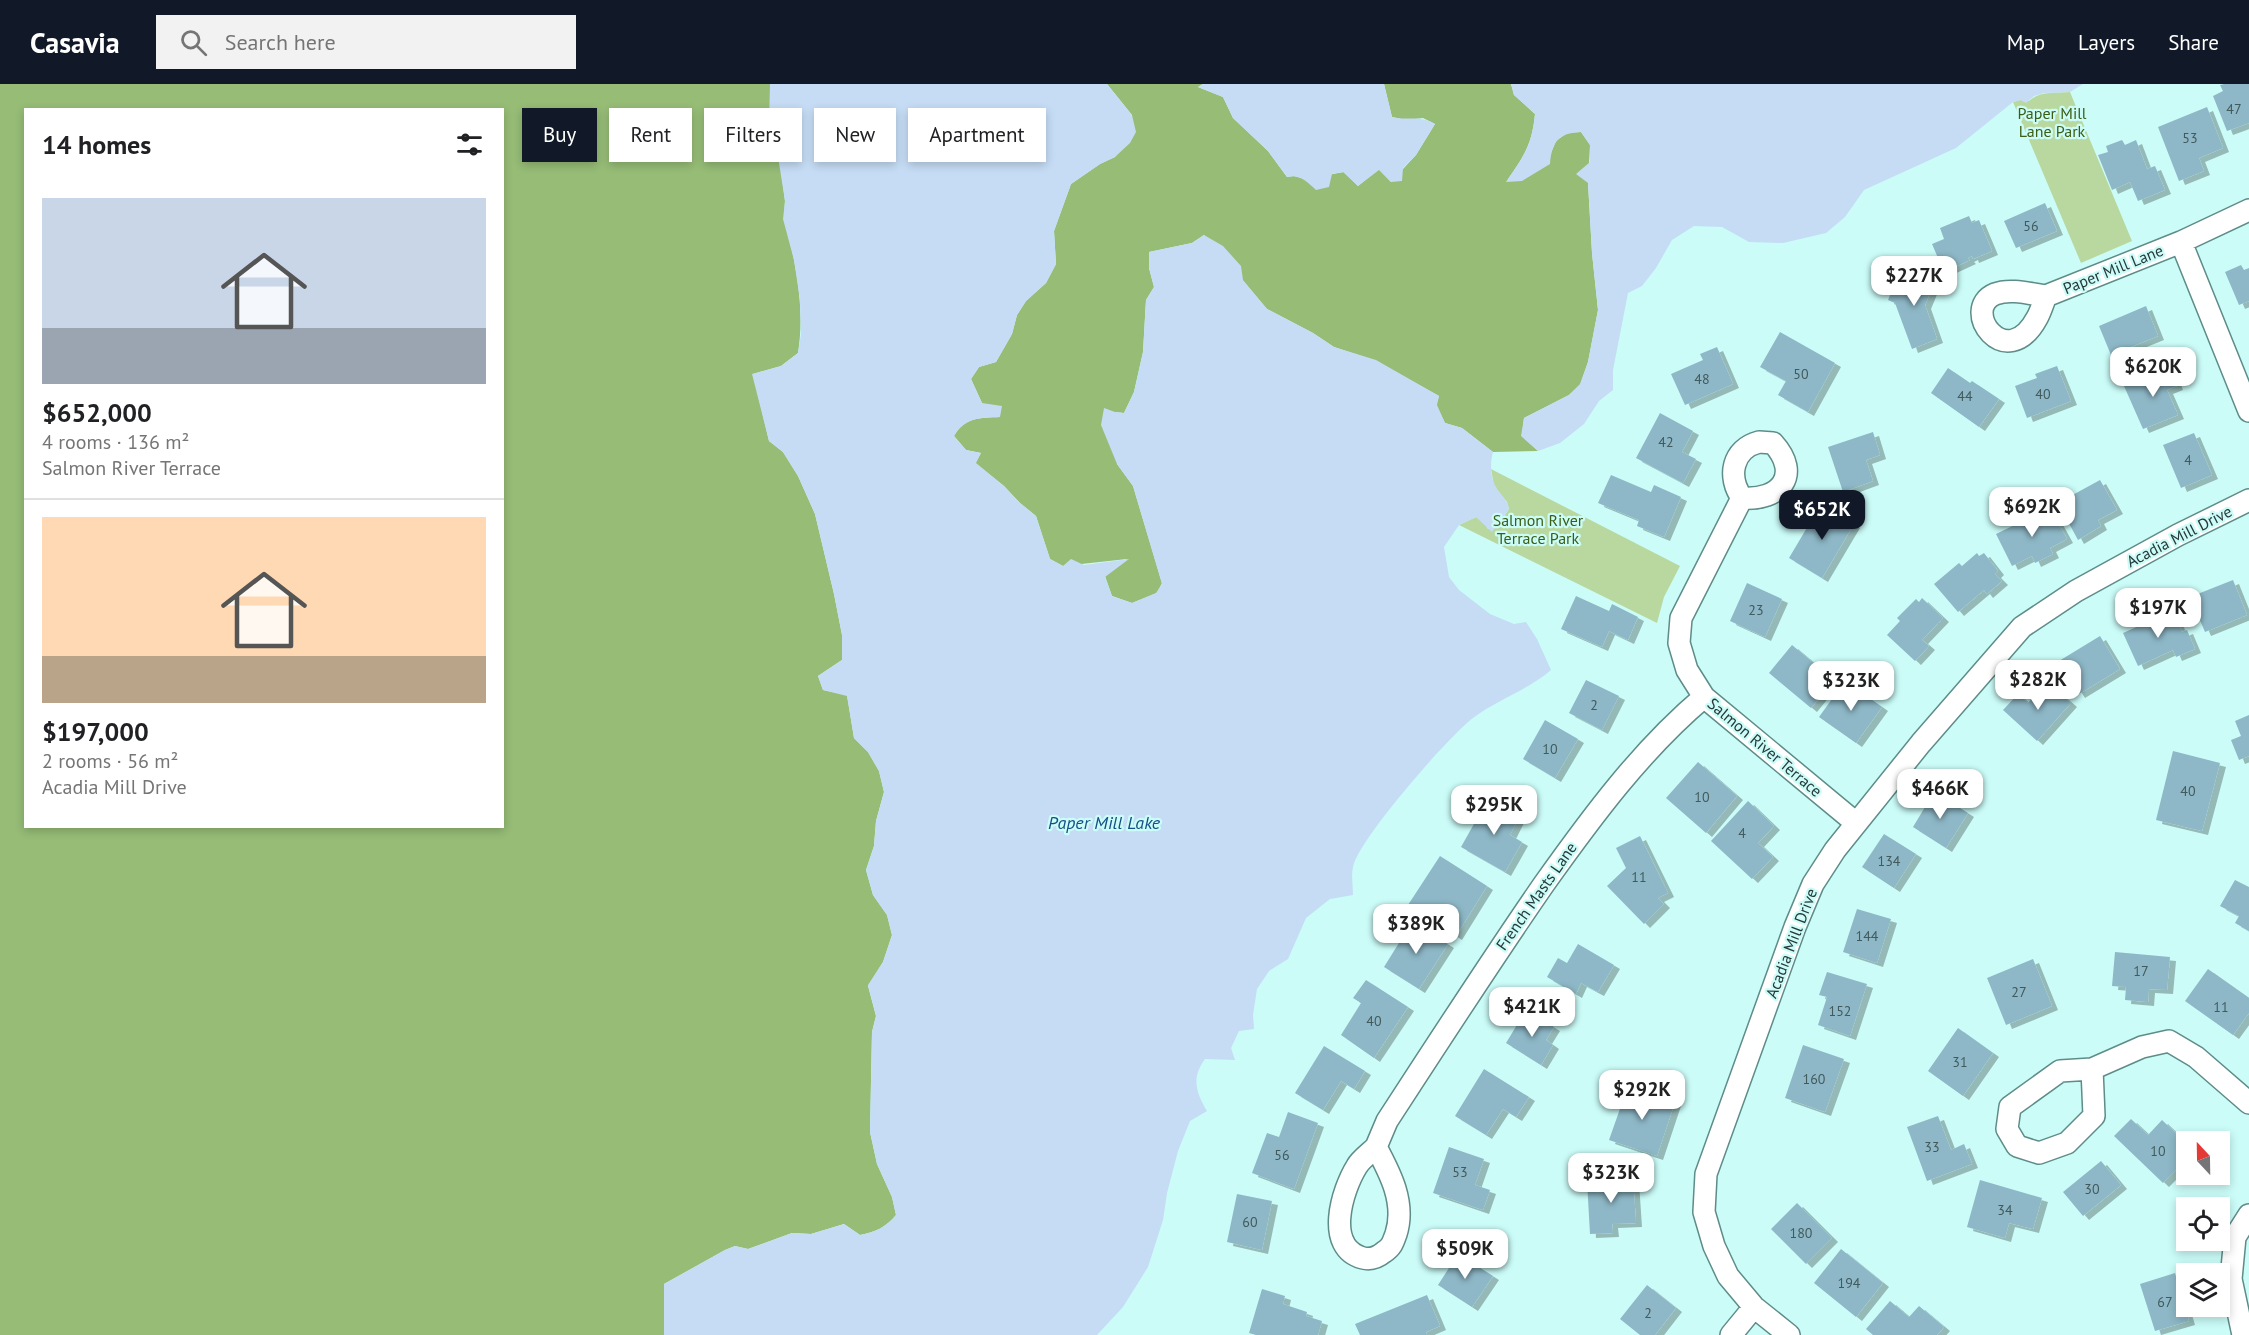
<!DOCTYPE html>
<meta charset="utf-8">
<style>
body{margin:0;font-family:"PT Sans",sans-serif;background:#f2f2f2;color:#202124;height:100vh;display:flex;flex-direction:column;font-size:22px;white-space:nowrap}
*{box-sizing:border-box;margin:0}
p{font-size:20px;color:#757577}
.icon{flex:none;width:33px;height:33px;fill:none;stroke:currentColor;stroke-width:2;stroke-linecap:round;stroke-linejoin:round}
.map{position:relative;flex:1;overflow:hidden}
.side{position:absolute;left:24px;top:24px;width:480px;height:720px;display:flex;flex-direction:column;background:#fff;border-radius:0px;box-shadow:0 3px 9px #0003}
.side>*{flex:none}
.top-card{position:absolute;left:522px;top:24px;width:570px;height:54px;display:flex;gap:12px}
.needle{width:39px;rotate:338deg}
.tools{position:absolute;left:2176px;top:1047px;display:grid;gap:12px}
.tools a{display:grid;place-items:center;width:54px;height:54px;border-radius:0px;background:#fff;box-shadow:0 3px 9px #0003;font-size:30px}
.price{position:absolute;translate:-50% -51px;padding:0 14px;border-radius:12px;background:#fff;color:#222;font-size:20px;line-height:39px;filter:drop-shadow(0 2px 3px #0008)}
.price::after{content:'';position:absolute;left:50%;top:36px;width:18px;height:14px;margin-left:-9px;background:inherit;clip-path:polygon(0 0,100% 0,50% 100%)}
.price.on{background:#111827;color:#fff}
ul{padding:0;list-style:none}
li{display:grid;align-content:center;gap:12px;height:318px;padding:0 18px}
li+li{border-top:2px solid #e0e0e0}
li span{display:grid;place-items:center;height:186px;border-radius:0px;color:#555}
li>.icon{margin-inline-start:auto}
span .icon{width:108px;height:108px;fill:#fffc;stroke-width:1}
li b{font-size:26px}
h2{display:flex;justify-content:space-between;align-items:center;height:72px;padding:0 18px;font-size:26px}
.tag{padding:0 21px;border-radius:0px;background:#fff;box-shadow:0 3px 9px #0003;font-size:21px;line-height:54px}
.tag.on{background:#111827;color:#fff}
header{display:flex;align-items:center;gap:36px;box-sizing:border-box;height:84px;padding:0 30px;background:#111827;color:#fff}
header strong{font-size:28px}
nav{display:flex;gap:33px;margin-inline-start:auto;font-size:21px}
.search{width:420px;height:54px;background:#f2f2f2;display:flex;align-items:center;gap:15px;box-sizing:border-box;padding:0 21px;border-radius:0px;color:#757577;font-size:22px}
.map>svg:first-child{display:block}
</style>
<header>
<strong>Casavia</strong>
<div class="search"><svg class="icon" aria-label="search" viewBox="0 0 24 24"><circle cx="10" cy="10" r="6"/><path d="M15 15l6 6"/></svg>Search here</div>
<nav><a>Map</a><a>Layers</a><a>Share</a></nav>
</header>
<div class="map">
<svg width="2249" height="1251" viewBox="0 0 2249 1251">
<defs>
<filter id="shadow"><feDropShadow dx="6" dy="4" stdDeviation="0" flood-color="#0004"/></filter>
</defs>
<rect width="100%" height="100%" fill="#cbfcf8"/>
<!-- green -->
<path fill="#b9d8a0" d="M2070,8L2132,157L2081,179L2013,18L2020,16L2029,17C2039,7 2056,9 2070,8Z
M1491,385L1680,482L1664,513L1657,539L1459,441L1476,433L1481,434L1488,445L1496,444L1509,425L1507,418L1494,402Z"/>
<!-- forest -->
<path fill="#96bc76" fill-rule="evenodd" d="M0,0H770L785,117C783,141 790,154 794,176C800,207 803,238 798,269L781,282L753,290L769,357L783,368L798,392L815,430L834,510L842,551V576L818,592L823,606L847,611L854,654L868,668L879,687L884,708L876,737L874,762L866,786L873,811L887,831L892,851L883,878L868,902L876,932L872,948L870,1048L877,1080L892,1113L896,1131C886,1143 876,1148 860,1151L844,1140L811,1150L792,1149L748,1165L735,1162L725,1166L664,1200V1251H0ZM26,26H502V742H26Z
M1107,0H1203L1198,3L1223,13L1233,34L1268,67L1287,93L1294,92L1305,95L1344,88L1358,102L1379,85L1391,98L1416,71L1435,40L1423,34L1406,36L1392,33L1384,0H1511L1514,11L1535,30C1532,61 1524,72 1507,97L1522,96L1535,88L1551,69L1556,57L1567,49L1581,48L1590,61L1588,99L1592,169L1598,226L1588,278L1580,301L1569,311L1524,334L1522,352L1538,367L1493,368L1462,344L1445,339L1436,321L1439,312L1376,277L1334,263L1313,249L1267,225L1204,151L1192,159L1149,168V184L1154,203L1146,216L1143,268L1134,308L1124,329L1115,328L1117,380L1133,402L1162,499L1157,509L1132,519L1112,512L1105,492L1127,475L1063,482L1050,475L1036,432L1020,419L1004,402L975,379L981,369L966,366L954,352C965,333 979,334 1000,333L982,319L971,295L979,283L996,278L1012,250L1017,231L1026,217L1046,199L1056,180L1054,147L1071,100L1100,80L1115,73L1132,31Z"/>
<!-- water -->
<path fill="#c5dcf4" d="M770,0H1107L1132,31L1136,48L1130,59L1115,73L1100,80L1071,100L1054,147L1056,180L1046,199L1026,217L1017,231L1012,250L996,278L979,283L971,295L982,319L1002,322L1000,333C980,334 965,333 954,352L966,366L981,369L976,379L1004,402L1020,419L1036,432L1050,475L1063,482L1071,475L1084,481L1129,475L1105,493L1112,512L1132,519L1156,509L1162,500L1133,402L1117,380L1101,341L1104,324L1115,328L1124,329L1134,308L1143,268L1146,216L1154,203L1149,184V168L1192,159L1204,151L1223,162L1241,182L1243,196L1267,225L1313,249L1334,263L1376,276L1439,312L1437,321L1445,339L1462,344L1493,368C1490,378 1490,394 1496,403C1500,411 1507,415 1509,425L1492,448L1476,433L1459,441L1444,463L1449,493L1459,506L1490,530L1514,540L1526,538L1537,555L1551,586C1528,606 1498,615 1473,634C1449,652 1358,756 1353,783C1351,792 1353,802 1353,811L1330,815L1306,834L1288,875L1269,887L1257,905L1253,931L1254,945L1239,947L1231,964L1235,976L1205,975C1191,994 1196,1008 1207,1027L1190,1037L1178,1067L1167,1109L1163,1136L1148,1183L1123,1223L1097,1251H664V1200L725,1166L735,1162L748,1165L792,1149L811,1150L844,1140L860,1151C876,1148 886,1143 896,1131L892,1113L877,1080L870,1048L872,948L876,932L868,901L883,878L892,851L887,831L873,811L866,786L874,762L876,737L884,708L879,687L868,668L854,654L847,612L823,606L818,592L842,576V551L834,510L815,430L798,392L783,368L769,357L752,290L781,282L798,269L801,250L800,216L794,176L783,135L785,117L779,79L769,39Z
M1203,0H1384L1392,33C1410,37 1419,31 1435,40L1416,71L1403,84L1402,97L1391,98L1379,86L1358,102L1343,88L1332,90L1329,103L1316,106C1307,98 1300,90 1287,93L1268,67L1233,34L1223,13L1198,3Z
M1511,0H2083L2070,8L2044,9L2034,12L2026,19L2020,16L2013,18L1956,64L1864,106L1845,133L1826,149L1783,159L1749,158L1722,143L1694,142L1672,156L1656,184L1642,202L1628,209L1613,286V306L1599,317L1584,340L1560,359L1538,367L1521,352L1524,334L1569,311L1580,300L1588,278L1598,226L1592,169L1588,99L1576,90L1590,78V61L1581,48C1558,49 1552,58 1550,80L1522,97L1506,98C1523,73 1532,62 1535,30L1514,11Z"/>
<!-- building -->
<path fill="#8eb8c7" filter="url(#shadow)" d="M2224,0H2249V39L2227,47L2213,12L2223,7L2220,1Z
M2207,23L2223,64L2199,74L2204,87L2179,97L2158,43Z
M2122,56L2125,61L2136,56L2147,85L2155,82L2165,106L2138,117L2130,98L2112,106L2098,71L2108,68L2106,62Z
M2045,119L2057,147L2016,164L2004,137Z
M1969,132L1972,139L1979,136L1992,167L1973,175L1972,172L1968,174L1970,176L1944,188L1932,160L1944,155L1940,144Z
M2241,181L2244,186L2249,184V217L2239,221L2225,188Z
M1901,184L1935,197L1925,221L1937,255L1912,265L1895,219L1888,216Z
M2146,222L2158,252L2111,271L2099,242Z
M1780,248L1835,279L1808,328L1778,311L1786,297L1760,283Z
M1717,263L1733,300L1685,321L1671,290L1703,276L1700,270Z
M2057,282L2071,317L2027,334L2015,302L2037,294L2035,290Z
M2170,283L2177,302L2167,306L2178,331L2143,345L2124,302Z
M1948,284L1970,299L1972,297L1999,315L1979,343L1931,309Z
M1660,329L1693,347L1682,368L1696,375L1683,399L1636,374Z
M1873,348L1880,371L1866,376L1873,397L1843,408L1828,363Z
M2194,349L2212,391L2181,404L2163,361Z
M1611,391L1651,408L1654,401L1681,413L1664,453L1637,442L1639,436L1598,419Z
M2100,396L2117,426L2098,436L2101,442L2078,456L2058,419Z
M1821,420L1854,440L1822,494L1789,474Z
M2051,426L2067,455L2050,464L2053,470L2035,479L2032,472L2012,482L1996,450L2031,433L2032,435Z
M1977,469L1979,472L1984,469L1998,487L1995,490L2002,497L1987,510L1984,506L1958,528L1934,500L1959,479L1962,482Z
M2233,496L2247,531L2205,548L2190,513Z
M1747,499L1782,515L1765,553L1730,537Z
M1576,512L1609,527L1612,520L1638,533L1628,556L1609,547L1602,563L1561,545Z
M1922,514L1943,534L1922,556L1929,562L1915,577L1887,551L1900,537L1897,534L1916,515L1919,518Z
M2172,527L2182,548L2187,546L2195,565L2176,573L2173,566L2138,582L2123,549Z
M2100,552L2120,585L2079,610L2059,577Z
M1792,561L1834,596L1811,624L1769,589Z
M1586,596L1619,612L1602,646L1569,629Z
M1845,597L1882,623L1856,659L1819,633Z
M2047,598L2071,619L2037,657L2003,626L2018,610L2028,619Z
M2249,631V672L2239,676L2231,656L2241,652L2235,637Z
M1545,636L1578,655L1555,694L1523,675Z
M2173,667L2220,679L2202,747L2156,736Z
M1698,678L1737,712L1706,749L1666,714Z
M1934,708L1968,729L1946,764L1913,743Z
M1488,715L1519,733L1510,751L1522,758L1505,788L1461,763Z
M1748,717L1774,742L1758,759L1773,773L1752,795L1711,757Z
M1884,750L1916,770L1894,804L1862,783Z
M1640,752L1668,809L1658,814L1664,820L1644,840L1607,802L1626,784L1616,764Z
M1440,772L1487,802L1456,852L1408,821Z
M2235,796L2249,803V847L2235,839L2239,832L2220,822Z
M1857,825L1891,835L1877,879L1843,868Z
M1412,838L1448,860L1419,905L1384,883Z
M1578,860L1614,881L1598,908L1581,899L1576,910L1547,893L1558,874L1567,879Z
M2115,868L2170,873L2167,906L2149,905L2148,918L2125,916L2126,903L2112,902Z
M2033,875L2052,922L2006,941L1987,894Z
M2208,885L2249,914V929L2233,951L2185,917Z
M1827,888L1867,900L1850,952L1818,941L1827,913L1819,911Z
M1366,896L1408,923L1374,974L1341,951L1361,919L1353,914Z
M1526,926L1554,943L1546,956L1553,961L1541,981L1506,959Z
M1958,944L1993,969L1963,1012L1928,987Z
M1803,961L1844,975L1825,1028L1785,1014Z
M1324,962L1365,987L1354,1005L1341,997L1323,1026L1295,1009Z
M1484,985L1529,1013L1516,1033L1503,1025L1486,1051L1455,1032Z
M1628,1002L1675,1018L1657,1072L1609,1056Z
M1288,1028L1318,1039L1294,1105L1252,1089L1267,1049L1279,1053Z
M1938,1032L1951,1066L1964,1060L1972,1080L1927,1097L1907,1043Z
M2131,1035L2148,1051L2162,1036L2187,1060V1064L2181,1070L2182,1080L2163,1099L2114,1052Z
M1449,1063L1484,1075L1475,1101L1490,1106L1483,1126L1433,1109Z
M2101,1077L2121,1101L2083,1132L2063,1108Z
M1633,1094L1636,1139L1612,1140L1613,1149L1590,1150L1587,1097Z
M1980,1096L2042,1114L2033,1145L2009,1139L2005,1154L1967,1143Z
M1237,1110L1272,1117L1262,1166L1227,1158Z
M1797,1119L1832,1154L1806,1180L1771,1145Z
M1841,1165L1883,1199L1856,1233L1814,1199Z
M1458,1170L1493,1192L1472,1223L1438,1201Z
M2175,1189L2189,1237L2155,1247L2140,1200Z
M1647,1201L1676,1224L1655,1251H1640L1620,1235Z
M1262,1205L1285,1212L1283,1220L1307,1228L1306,1232L1322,1237L1318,1251H1256L1249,1249Z
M1427,1211L1440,1242L1426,1248L1427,1251H1360L1355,1240Z
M1890,1217L1909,1233L1919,1222L1944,1243L1937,1251H1873L1866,1245Z"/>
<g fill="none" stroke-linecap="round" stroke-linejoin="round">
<!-- minor casing -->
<g stroke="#5e8c89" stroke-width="24">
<path id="minor" d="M2181,158L2249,327
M2046,212C2031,210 2010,204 1995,210C1959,225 2006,291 2037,234C2041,227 2043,219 2046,212L2181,158L2249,126
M1759,358L1773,359C1802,391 1780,417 1742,414C1727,393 1732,365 1759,358Z
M1742,414L1681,534L1679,559L1687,586L1704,613L1856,739
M2092,985L2094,1032L2067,1059L2039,1069L2017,1062L2007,1045L2010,1023L2060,987L2092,985L2142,963L2169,957L2196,973L2249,1019
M1376,1063C1370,1069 1361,1075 1357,1082C1342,1106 1324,1164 1363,1174C1371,1176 1378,1173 1384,1168C1392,1163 1393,1158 1396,1150C1406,1119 1390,1089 1376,1063L1387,1037C1439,957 1490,878 1544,800C1591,734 1641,666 1704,613
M1731,1251L1754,1223
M1789,1251L1754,1223L1728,1192L1714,1162L1704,1128L1706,1090L1795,843L1813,800L1835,766L1921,659L2022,543L2076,507L2178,451L2249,416
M2243,1251L2231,1195L2235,1153L2249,1131"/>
</g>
<!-- minor -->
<use href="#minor" stroke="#fff" stroke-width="21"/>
</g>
<g text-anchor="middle" stroke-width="4.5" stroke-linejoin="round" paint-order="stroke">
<!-- number labels -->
<g font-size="14" fill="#415a5c">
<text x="2234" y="30">47</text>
<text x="2190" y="59">53</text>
<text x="2031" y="147">56</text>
<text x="1801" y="295">50</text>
<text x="1702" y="300">48</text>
<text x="2043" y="315">40</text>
<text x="1965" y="317">44</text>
<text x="1666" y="363">42</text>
<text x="2188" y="381">4</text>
<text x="1756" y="531">23</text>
<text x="1594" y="626">2</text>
<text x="1550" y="670">10</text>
<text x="2188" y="712">40</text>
<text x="1702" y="718">10</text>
<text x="1742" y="754">4</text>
<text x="1889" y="782">134</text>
<text x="1639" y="798">11</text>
<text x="1867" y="857">144</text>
<text x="2141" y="892">17</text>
<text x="2019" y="913">27</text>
<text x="2221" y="928">11</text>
<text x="1840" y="932">152</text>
<text x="1374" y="942">40</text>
<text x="1960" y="983">31</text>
<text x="1814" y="1000">160</text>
<text x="1932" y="1068">33</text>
<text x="2158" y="1072">10</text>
<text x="1282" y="1076">56</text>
<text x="1460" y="1093">53</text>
<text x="2092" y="1110">30</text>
<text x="2005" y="1131">34</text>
<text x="1250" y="1143">60</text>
<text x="1801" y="1154">180</text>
<text x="1849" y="1204">194</text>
<text x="2165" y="1223">67</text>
<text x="1648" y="1234">2</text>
</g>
<!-- park labels -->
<g font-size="16" fill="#3c5d15" stroke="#cbfcf8">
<text x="2052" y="35">Paper Mill<tspan x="2052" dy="18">Lane Park</tspan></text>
<text x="1538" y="442">Salmon River<tspan x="1538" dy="18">Terrace Park</tspan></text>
</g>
<!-- street labels -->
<g font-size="16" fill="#273a39" stroke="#cbfcf8">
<text transform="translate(2113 185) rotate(-22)" y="6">Paper Mill Lane</text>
<text transform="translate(2179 452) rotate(-27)" y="6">Acadia Mill Drive</text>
<text transform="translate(1765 663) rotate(40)" y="6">Salmon River Terrace</text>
<text transform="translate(1536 812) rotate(-55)" y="6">French Masts Lane</text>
<text transform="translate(1791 859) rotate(-69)" y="6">Acadia Mill Drive</text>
</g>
<!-- water labels -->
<g font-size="18" font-style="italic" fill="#154f85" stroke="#cbfcf8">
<text x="1104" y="745">Paper Mill Lake</text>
</g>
</g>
</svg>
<div class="tools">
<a><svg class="needle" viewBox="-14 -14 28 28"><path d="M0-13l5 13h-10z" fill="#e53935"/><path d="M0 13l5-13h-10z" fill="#757577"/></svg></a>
<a><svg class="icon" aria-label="locate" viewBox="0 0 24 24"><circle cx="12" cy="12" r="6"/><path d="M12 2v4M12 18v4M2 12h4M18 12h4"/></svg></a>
<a><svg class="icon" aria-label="layers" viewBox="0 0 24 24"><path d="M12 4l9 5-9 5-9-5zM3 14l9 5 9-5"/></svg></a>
</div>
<b class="price" style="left:1914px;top:223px">$227K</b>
<b class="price" style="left:2153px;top:314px">$620K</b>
<b class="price" style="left:2032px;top:454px">$692K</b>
<b class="price on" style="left:1822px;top:457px">$652K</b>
<b class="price" style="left:2158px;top:555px">$197K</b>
<b class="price" style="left:2038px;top:627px">$282K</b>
<b class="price" style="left:1851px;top:628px">$323K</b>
<b class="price" style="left:1940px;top:736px">$466K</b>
<b class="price" style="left:1494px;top:752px">$295K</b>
<b class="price" style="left:1416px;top:871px">$389K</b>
<b class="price" style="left:1532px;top:954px">$421K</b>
<b class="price" style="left:1642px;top:1037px">$292K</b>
<b class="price" style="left:1611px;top:1120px">$323K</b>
<b class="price" style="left:1465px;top:1196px">$509K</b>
<div class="top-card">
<a class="tag on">Buy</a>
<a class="tag">Rent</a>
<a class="tag">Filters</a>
<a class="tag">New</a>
<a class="tag">Apartment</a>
</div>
<section class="side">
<h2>14 homes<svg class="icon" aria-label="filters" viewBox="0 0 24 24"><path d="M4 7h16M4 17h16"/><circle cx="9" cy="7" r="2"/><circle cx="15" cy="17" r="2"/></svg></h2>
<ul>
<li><span style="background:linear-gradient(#c9d6e8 70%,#9aa5b1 0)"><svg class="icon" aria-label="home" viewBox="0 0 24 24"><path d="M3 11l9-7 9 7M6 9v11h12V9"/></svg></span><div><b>$652,000</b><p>4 rooms · 136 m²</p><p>Salmon River Terrace</p></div></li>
<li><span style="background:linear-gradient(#ffd9b3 75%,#b9a48a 0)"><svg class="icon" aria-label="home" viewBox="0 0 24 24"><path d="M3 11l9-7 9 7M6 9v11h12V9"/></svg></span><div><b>$197,000</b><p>2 rooms · 56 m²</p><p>Acadia Mill Drive</p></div></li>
</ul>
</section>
</div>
